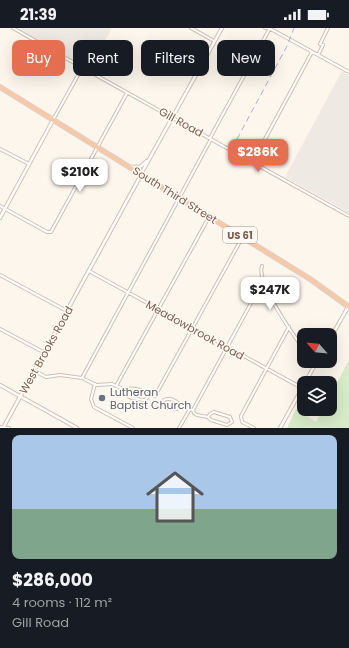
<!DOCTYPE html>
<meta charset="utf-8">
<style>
body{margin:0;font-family:Poppins,sans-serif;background:#20242c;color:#f1f3f6;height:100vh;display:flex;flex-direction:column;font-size:15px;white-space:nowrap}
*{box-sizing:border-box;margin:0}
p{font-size:13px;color:#9ea1a6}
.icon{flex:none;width:22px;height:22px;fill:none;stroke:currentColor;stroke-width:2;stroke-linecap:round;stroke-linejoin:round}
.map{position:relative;height:400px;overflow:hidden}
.sheet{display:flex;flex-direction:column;background:#171b24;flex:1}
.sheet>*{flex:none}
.banner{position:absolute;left:12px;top:12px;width:325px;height:36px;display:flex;gap:8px}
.needle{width:26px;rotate:297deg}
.fabs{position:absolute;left:297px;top:300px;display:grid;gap:8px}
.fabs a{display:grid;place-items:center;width:40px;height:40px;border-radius:8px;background:#171b24;box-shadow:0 4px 16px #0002;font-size:20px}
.price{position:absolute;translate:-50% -34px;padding:0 9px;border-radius:8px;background:#fff;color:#222;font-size:13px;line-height:26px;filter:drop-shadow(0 1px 2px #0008)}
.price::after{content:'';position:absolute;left:50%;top:24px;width:12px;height:9px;margin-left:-6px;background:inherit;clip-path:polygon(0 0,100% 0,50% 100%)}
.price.on{background:#e76f51;color:#fff}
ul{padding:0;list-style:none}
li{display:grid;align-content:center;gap:8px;height:212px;padding:0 12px}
li span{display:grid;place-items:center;height:124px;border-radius:8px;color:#555}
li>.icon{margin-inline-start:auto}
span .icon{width:72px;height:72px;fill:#fffc;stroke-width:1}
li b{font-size:17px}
.tag{padding:0 14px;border-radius:8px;background:#171b24;box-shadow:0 4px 16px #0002;font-size:14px;line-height:36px}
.tag.on{background:#e76f51;color:#fff}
.status{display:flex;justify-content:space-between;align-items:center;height:28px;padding:0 20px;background:#171b24;direction:ltr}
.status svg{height:11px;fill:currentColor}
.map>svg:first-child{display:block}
</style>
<div class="status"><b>21:39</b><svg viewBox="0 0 49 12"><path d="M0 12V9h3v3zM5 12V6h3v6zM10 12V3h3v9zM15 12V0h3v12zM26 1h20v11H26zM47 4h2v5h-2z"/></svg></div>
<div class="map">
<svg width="349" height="400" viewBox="0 0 349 400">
<rect width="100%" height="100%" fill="#fdf6ec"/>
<!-- industrial -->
<path fill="#efe9e4" d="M20,0H112L89,42L19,2Z
M342,43L349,47V185L285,149Z"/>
<!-- green -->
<path fill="#d8ecc9" d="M349,332V400H287L296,381L316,394L323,381H330V368Z"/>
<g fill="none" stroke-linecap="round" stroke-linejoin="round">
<!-- minor casing -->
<g stroke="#d1beb0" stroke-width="4">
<path id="minor" d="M13,0L83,40L349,188
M191,0L214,13
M265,0H268
M269,0L349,44
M318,27L323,17L320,16L328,0
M53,92L87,31L84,17
M210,110L270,0
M0,121L29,136
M251,133L257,126L312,24
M0,178L47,204H51L127,65
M262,238C256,255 293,306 304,322
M89,243L302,360
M0,247L67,283
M0,301L45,325
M35,343L46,349L60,347L82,350L96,357L112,356L123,361C126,371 134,370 143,372H145L148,369L147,366C142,361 130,359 124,362
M82,350L211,111
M95,356L91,371L94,379L133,400
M116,358L209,189
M155,368L242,210
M180,378C178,373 170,369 164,372L163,374L164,378L173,381H177L180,378L193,382L194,385L197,387L208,389L211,392L227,397L232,394L230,389L214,384L210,386L208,389
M193,382L263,253
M0,399L9,400
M179,400L190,381
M254,400L242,394L241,388L289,299"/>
</g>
<!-- tertiary casing -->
<g stroke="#d1beb0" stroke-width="4.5">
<path id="tertiary" d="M3,400L141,147"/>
</g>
<!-- secondary casing -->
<g stroke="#d6c0b0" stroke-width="4.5">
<path id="secondary" d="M130,139H140L147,133
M141,146L222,0
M0,190L53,92
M330,311L348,279
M305,355L317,333
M0,357L77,400
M280,400L304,357"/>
</g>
<!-- trunk casing -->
<g stroke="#dad1cd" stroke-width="6">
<path id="trunk" d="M0,59L310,251L349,279"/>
</g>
<!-- minor -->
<use href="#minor" stroke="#fff" stroke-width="2"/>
<!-- tertiary -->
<use href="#tertiary" stroke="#fff" stroke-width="2.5"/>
<!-- secondary -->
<use href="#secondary" stroke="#fff" stroke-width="2.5"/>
<!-- trunk -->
<use href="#trunk" stroke="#f9c8a4" stroke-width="4"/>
<!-- rail -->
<path stroke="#b9a8c9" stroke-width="1" stroke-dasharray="6 4" stroke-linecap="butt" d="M237,111L287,18L294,0"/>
</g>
<!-- markers -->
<circle fill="#6b7280" stroke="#fffaf3" stroke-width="1.5" cx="102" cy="370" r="4"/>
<g text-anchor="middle" stroke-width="3" stroke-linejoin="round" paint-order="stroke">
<!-- shield labels -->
<rect fill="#fffaf3" stroke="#a28b7f" stroke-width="1" x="223" y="199" width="34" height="16" rx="3"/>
<g font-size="10" font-weight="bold" fill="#7a5c4d">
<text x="240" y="211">US 61</text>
</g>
<!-- street labels -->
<g font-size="11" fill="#7a5c4d" stroke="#fffaf3">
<text transform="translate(181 94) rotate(29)" y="4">Gill Road</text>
<text transform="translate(175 167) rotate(32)" y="4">South Third Street</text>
<text transform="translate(195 302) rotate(29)" y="4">Meadowbrook Road</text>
<text transform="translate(46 322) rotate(-61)" y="4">West Brooks Road</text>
</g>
<!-- worship labels -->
<g font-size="11" fill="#5b616d" stroke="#fffaf3" text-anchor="start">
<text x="110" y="368">Lutheran<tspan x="110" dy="13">Baptist Church</tspan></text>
</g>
</g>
</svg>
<div class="fabs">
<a><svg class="needle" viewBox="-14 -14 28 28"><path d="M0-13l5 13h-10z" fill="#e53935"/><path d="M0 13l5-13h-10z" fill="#9ea1a6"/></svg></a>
<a><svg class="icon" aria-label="layers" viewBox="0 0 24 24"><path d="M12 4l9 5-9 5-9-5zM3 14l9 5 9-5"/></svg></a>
</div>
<b class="price on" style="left:258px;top:145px">$286K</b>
<b class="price" style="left:80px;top:165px">$210K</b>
<b class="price" style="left:270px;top:283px">$247K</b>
<div class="banner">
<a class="tag on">Buy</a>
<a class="tag">Rent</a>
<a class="tag">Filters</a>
<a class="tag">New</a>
</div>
</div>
<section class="sheet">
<ul>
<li><span style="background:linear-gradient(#a9c7e8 60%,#7fa58c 0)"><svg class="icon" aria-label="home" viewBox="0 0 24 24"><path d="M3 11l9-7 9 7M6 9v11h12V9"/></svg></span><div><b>$286,000</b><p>4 rooms · 112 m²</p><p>Gill Road</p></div></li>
</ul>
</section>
